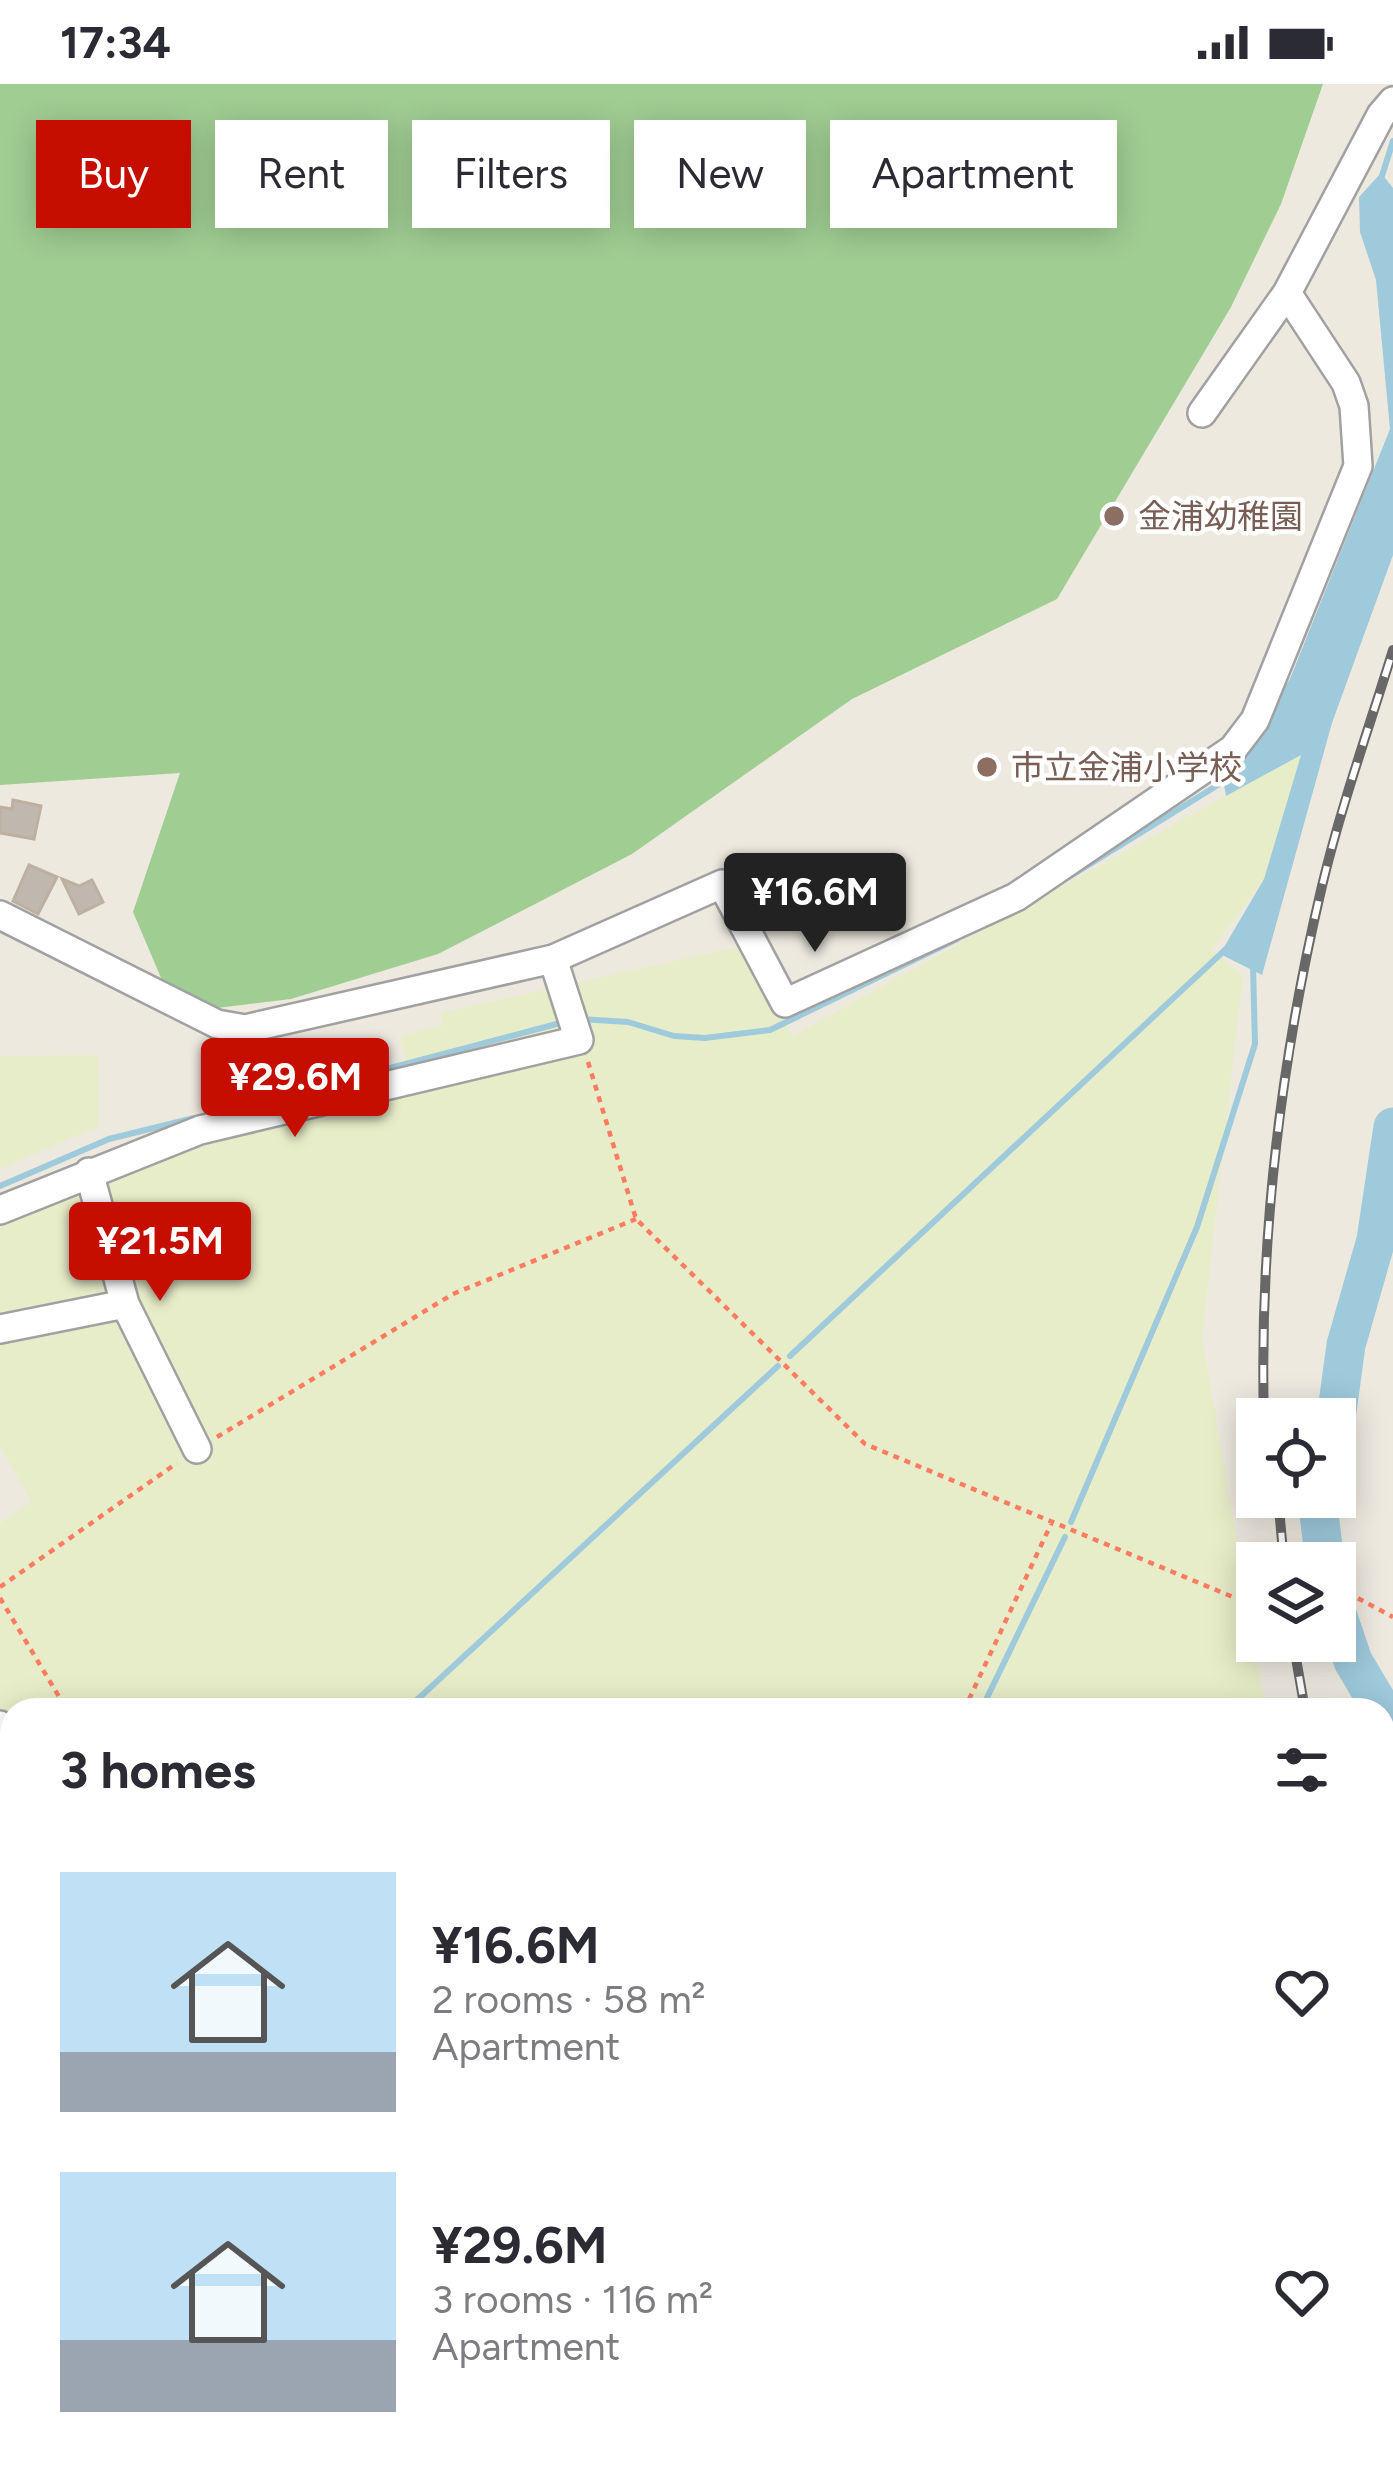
<!DOCTYPE html>
<meta charset="utf-8">
<style>
body{margin:0;font-family:Figtree,"Noto Sans JP",sans-serif;background:#f7f7f7;color:#2b2b33;height:100vh;display:flex;flex-direction:column;font-size:45px;white-space:nowrap}
*{box-sizing:border-box;margin:0}
p{font-size:39px;color:#7c7c81}
.icon{flex:none;width:66px;height:66px;fill:none;stroke:currentColor;stroke-width:2;stroke-linecap:round;stroke-linejoin:round}
.map{position:relative;flex:1;overflow:hidden}
.drawer{position:absolute;left:0px;top:1614px;width:1395px;height:771px;display:flex;flex-direction:column;background:#fff;border-radius:36px 36px 0 0;box-shadow:0 6px 30px #0003}
.drawer>*{flex:none}
.hud{position:absolute;left:36px;top:36px;width:1323px;height:108px;display:flex;gap:24px}
.tools{position:absolute;left:1236px;top:1314px;display:grid;gap:24px}
.tools a{display:grid;place-items:center;width:120px;height:120px;border-radius:0px;background:#fff;box-shadow:0 6px 30px #0003;font-size:60px}
.price{position:absolute;translate:-50% -102px;padding:0 27px;border-radius:12px;background:#c50e00;color:#fff;font-size:39px;line-height:78px;filter:drop-shadow(0 3px 6px #0008)}
.price::after{content:'';position:absolute;left:50%;top:72px;width:36px;height:27px;margin-left:-18px;background:inherit;clip-path:polygon(0 0,100% 0,50% 100%)}
.price.on{background:#222;color:#fff}
ul{padding:0;list-style:none}
li{display:flex;align-items:center;gap:36px;height:300px;padding:0 60px}
li span{display:grid;place-items:center;flex:none;width:336px;height:240px;border-radius:0px;color:#555}
li>.icon{margin-inline-start:auto}
span .icon{width:144px;height:144px;fill:#fffc;stroke-width:1}
li b{font-size:51px}
h2{display:flex;justify-content:space-between;align-items:center;height:144px;padding:0 60px;font-size:51px}
.chip{padding:0 42px;border-radius:0px;background:#fff;box-shadow:0 6px 30px #0003;font-size:42px;line-height:108px}
.chip.on{background:#c50e00;color:#fff}
.status{display:flex;justify-content:space-between;align-items:center;height:84px;padding:0 60px;background:#fff;direction:ltr}
.status svg{height:33px;fill:currentColor}
.map>svg:first-child{display:block}
</style>
<div class="status"><b>17:34</b><svg viewBox="0 0 49 12"><path d="M0 12V9h3v3zM5 12V6h3v6zM10 12V3h3v9zM15 12V0h3v12zM26 1h20v11H26zM47 4h2v5h-2z"/></svg></div>
<div class="map">
<svg width="1393" height="2383" viewBox="0 0 1393 2383">
<rect width="100%" height="100%" fill="#ede9df"/>
<!-- education -->
<path fill="#fcffd6" d="M12,2041V2373H588L584,2383H0V2053Z"/>
<!-- farmland -->
<path fill="#e8edc9" d="M1302,669L1264,795L1212,866L1243,892L1202,1253L1266,1626H12V1974L0,1986V1439L31,1418L0,1362V1130L135,1069L411,1003L400,952L442,941L441,929L750,860L793,952Z
M98,971L99,1042L0,1085V972Z
M1383,2046L1393,2075V2383H628L633,2373H1383Z"/>
<!-- forest -->
<path fill="#a0cd92" d="M0,0H1323L1281,120L1231,223L1057,515L852,615L632,770L438,870L291,915L176,929L133,828L180,689L0,701Z"/>
<!-- water -->
<path fill="#9ecadc" d="M1381,89L1393,104V471L1332,639L1262,891L1220,870L1264,795L1301,671L1226,712L1222,690L1290,595L1390,345L1376,196L1360,148L1359,113Z"/>
<g fill="none" stroke-linecap="round" stroke-linejoin="round">
<!-- stream -->
<path stroke="#9ecadc" stroke-width="6" d="M1381,95L1393,57
M1069,793L1226,696
M580,935L628,938L674,952L705,954L770,946L957,855
M265,1017L564,938
M0,1102L109,1055L194,1034
M790,1272L1226,865
M1071,1438L1197,1143L1255,960L1253,881
M406,1626L778,1282
M981,1626L1065,1453
M0,2009L12,1998
M621,2383L625,2373"/>
<!-- river -->
<path stroke="#9ecadc" stroke-width="39" d="M1335,1342L1346,1261L1376,1156L1393,1043
M1322,1413L1319,1430L1325,1479
M1335,1524L1353,1577L1382,1626"/>
</g>
<!-- building -->
<path fill="#c0b8af" stroke="#beb0a1" stroke-width="3" d="M13,716L41,722L34,755L0,749V723L12,725Z
M29,781L57,793L38,830L13,817Z
M62,795L79,802L92,796L103,818L79,830Z"/>
<g fill="none" stroke-linecap="round" stroke-linejoin="round">
<!-- minor casing -->
<g stroke="#a1a1a1" stroke-width="32">
<path id="minor" d="M1202,329L1287,209L1381,31L1393,17
M0,831L217,940L245,945L553,875L722,800L785,919L1016,813L1233,665L1255,636L1358,382L1354,322L1346,299L1287,209
M89,1088L125,1220L197,1365
M0,1126L200,1046L579,956L553,875
M0,1245L125,1220
M0,1641L12,1650
M0,2033L12,2022
M1383,2074L1393,2053
M954,2373L967,2383
M146,2383L154,2373
M605,2383L610,2373
M1237,2383L1242,2373"/>
</g>
<!-- path -->
<path stroke="#fd7b60" stroke-width="4.5" stroke-dasharray="6 6" stroke-linecap="butt" d="M588,978L636,1135L865,1360L1257,1523
M217,1353L453,1210L636,1135
M0,1503L177,1379
M1335,1511L1350,1510L1393,1533
M0,1514L67,1626
M964,1626L1052,1438"/>
<!-- minor -->
<use href="#minor" stroke="#fff" stroke-width="27"/>
<!-- rail casing -->
<g stroke="#686868" stroke-width="10">
<path id="rail" d="M1264,1335C1259,1157 1281,975 1322,802C1341,722 1369,644 1393,566
M1278,1413L1284,1479
M1293,1557L1305,1626
M1383,1922L1393,1950
M1383,1954L1393,1982"/>
</g>
<!-- rail -->
<use href="#rail" stroke="#fff" stroke-width="6" stroke-dasharray="18" stroke-linecap="butt"/>
</g>
<!-- markers -->
<g fill="#8d6e63" stroke="#fff" stroke-width="4.5">
<circle cx="1114" cy="432" r="12"/>
<circle cx="987" cy="683" r="12"/>
</g>
<g text-anchor="middle" stroke-width="9" stroke-linejoin="round" paint-order="stroke">
<!-- education labels -->
<g font-size="33" fill="#785e54" stroke="#fff" text-anchor="start">
<text x="1138" y="444">金浦幼稚園</text>
<text x="1011" y="695">市立金浦小学校</text>
</g>
</g>
</svg>
<div class="tools">
<a><svg class="icon" aria-label="locate" viewBox="0 0 24 24"><circle cx="12" cy="12" r="6"/><path d="M12 2v4M12 18v4M2 12h4M18 12h4"/></svg></a>
<a><svg class="icon" aria-label="layers" viewBox="0 0 24 24"><path d="M12 4l9 5-9 5-9-5zM3 14l9 5 9-5"/></svg></a>
</div>
<b class="price on" style="left:815px;top:871px">¥16.6M</b>
<b class="price" style="left:295px;top:1056px">¥29.6M</b>
<b class="price" style="left:160px;top:1220px">¥21.5M</b>
<div class="hud">
<a class="chip on">Buy</a>
<a class="chip">Rent</a>
<a class="chip">Filters</a>
<a class="chip">New</a>
<a class="chip">Apartment</a>
</div>
<section class="drawer">
<h2>3 homes<svg class="icon" aria-label="filters" viewBox="0 0 24 24"><path d="M4 7h16M4 17h16"/><circle cx="9" cy="7" r="2"/><circle cx="15" cy="17" r="2"/></svg></h2>
<ul>
<li><span style="background:linear-gradient(#bfe0f5 75%,#9aa5b1 0)"><svg class="icon" aria-label="home" viewBox="0 0 24 24"><path d="M3 11l9-7 9 7M6 9v11h12V9"/></svg></span><div><b>¥16.6M</b><p>2 rooms · 58 m²</p><p>Apartment</p></div><svg class="icon" aria-label="heart" viewBox="0 0 24 24"><path d="M12 20l-8-8c-3-5 5-10 8-4 3-6 11-1 8 4z"/></svg></li>
<li><span style="background:linear-gradient(#bfe0f5 70%,#9aa5b1 0)"><svg class="icon" aria-label="home" viewBox="0 0 24 24"><path d="M3 11l9-7 9 7M6 9v11h12V9"/></svg></span><div><b>¥29.6M</b><p>3 rooms · 116 m²</p><p>Apartment</p></div><svg class="icon" aria-label="heart" viewBox="0 0 24 24"><path d="M12 20l-8-8c-3-5 5-10 8-4 3-6 11-1 8 4z"/></svg></li>
</ul>
</section>
</div>
